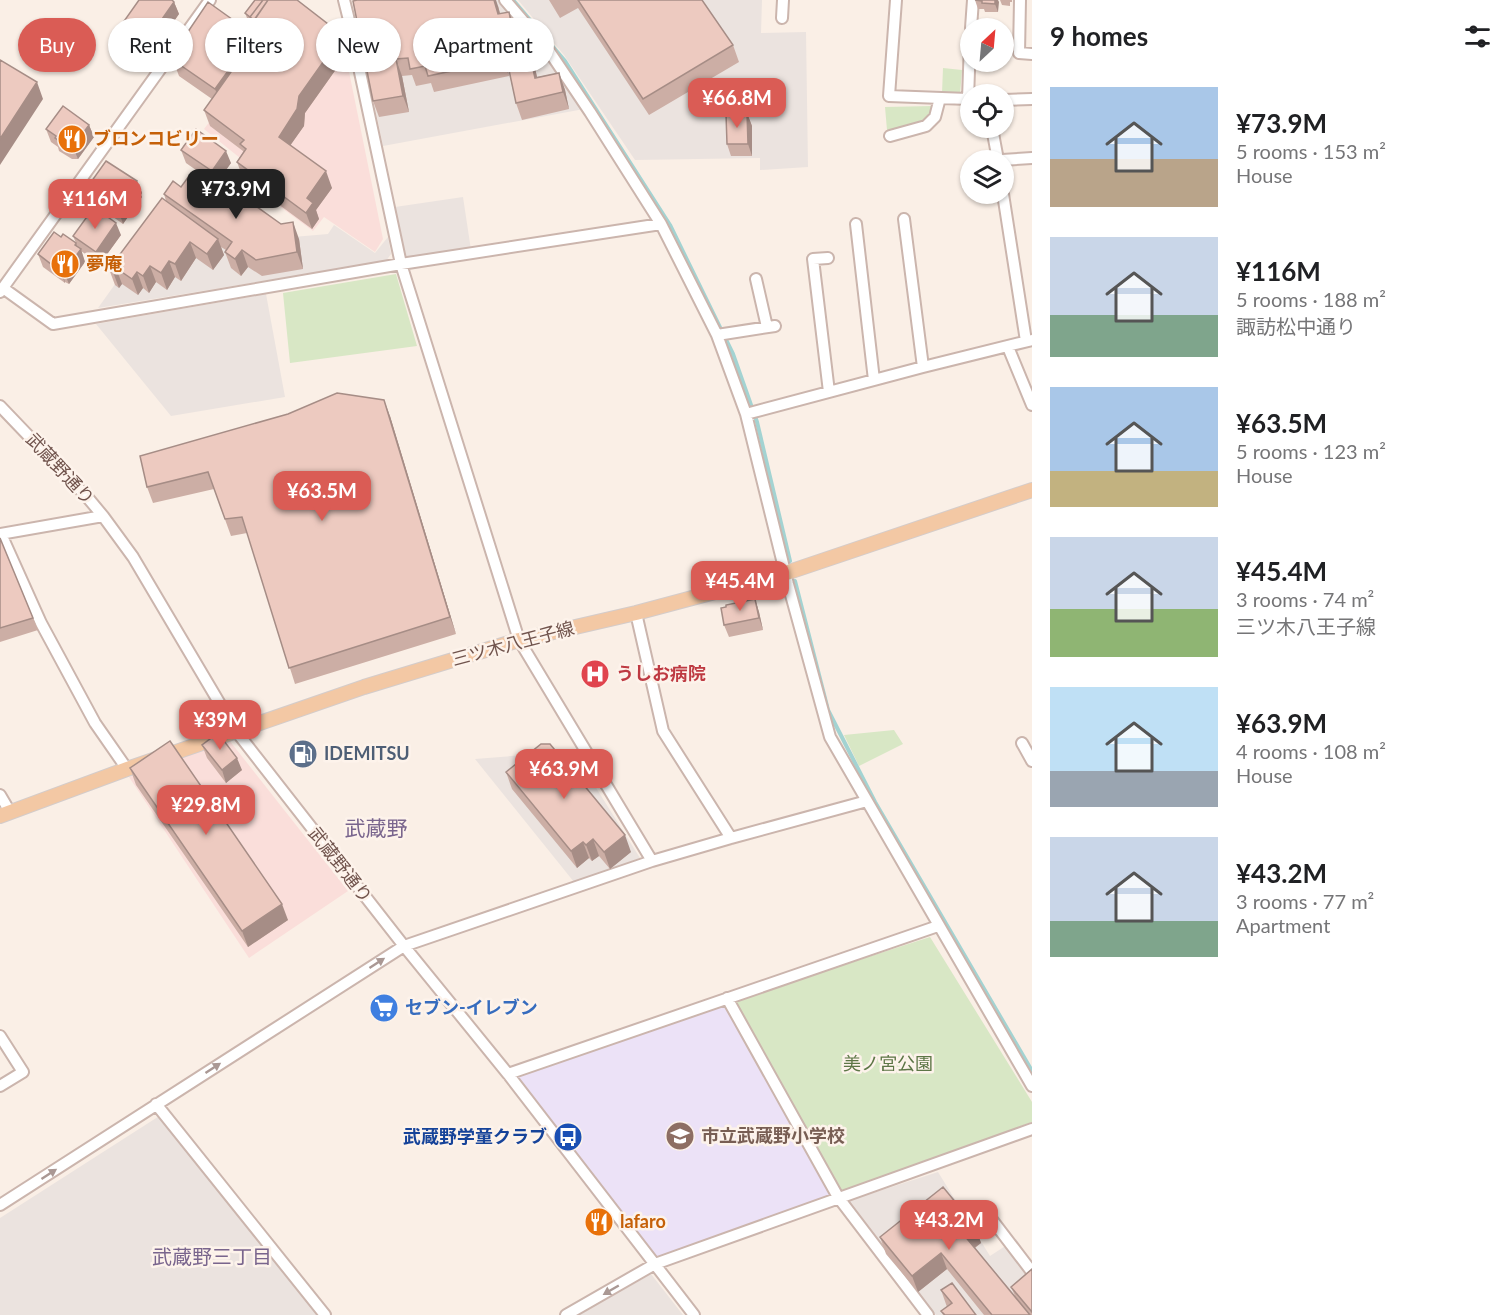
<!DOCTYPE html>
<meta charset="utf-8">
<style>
body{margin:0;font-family:Lato,"Noto Sans JP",sans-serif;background:#f2f2f2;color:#202124;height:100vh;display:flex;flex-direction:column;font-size:22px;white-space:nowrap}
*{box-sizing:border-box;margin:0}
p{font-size:20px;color:#757577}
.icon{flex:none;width:33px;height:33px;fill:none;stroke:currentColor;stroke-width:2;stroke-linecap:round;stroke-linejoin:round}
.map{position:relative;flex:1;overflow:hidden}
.details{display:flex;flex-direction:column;background:#fff;width:480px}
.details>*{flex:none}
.banner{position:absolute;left:18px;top:18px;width:570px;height:54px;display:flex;gap:12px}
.needle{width:39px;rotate:26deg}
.tools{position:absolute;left:960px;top:18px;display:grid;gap:12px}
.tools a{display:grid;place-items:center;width:54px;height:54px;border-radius:50%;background:#fff;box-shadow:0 2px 4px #0004;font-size:30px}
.price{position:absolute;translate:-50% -51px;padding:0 14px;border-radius:12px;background:#da5c55;color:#fff;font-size:20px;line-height:39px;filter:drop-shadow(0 2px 3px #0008)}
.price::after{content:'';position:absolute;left:50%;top:36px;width:18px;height:14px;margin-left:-9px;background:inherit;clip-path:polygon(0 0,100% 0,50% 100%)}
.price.on{background:#222;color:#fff}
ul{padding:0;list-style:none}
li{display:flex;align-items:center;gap:18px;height:150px;padding:0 18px}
li span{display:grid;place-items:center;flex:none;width:168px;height:120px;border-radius:0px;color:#555}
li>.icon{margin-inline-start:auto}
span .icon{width:72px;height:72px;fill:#fffc;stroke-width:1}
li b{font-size:26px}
h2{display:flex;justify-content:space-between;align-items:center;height:72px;padding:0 18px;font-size:26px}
.chip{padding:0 21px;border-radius:27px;background:#fff;box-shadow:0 2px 4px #0004;font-size:21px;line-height:54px}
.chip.on{background:#da5c55;color:#fff}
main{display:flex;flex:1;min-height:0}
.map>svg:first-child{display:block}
</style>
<main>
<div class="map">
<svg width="1032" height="1315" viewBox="0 0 1032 1315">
<rect width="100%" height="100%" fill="#faefe6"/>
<!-- commercial -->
<path fill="#fadeda" d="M285,2L344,47L383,239L375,252L324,217L313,231L271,200L267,205L232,181L245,162L204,129L263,51Z
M229,740L348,891L249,958L129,777L174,759Z"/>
<!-- industrial -->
<path fill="#ebe3df" d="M431,0H499L539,48L584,109L383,146L356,16Z
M518,0H762L761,33L806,32L808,167L760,170V158L635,160L564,55Z
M196,171L293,237L328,234L334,225L375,253L388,237L391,254L386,261L98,308Z
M463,197L471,250L414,260L406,256L395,207Z
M266,294L285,397L171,416L96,324Z
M573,751L640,858L574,882L475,759Z
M164,1113L323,1315H0V1218Z
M938,1172L990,1256L1016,1239L1032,1262V1315H936L848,1201Z
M651,1274L683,1315H579Z"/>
<!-- education -->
<path fill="#ece2f7" d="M727,998L838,1197L655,1264L508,1074Z"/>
<!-- green -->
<path fill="#d8e7c5" d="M943,68L962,70L960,95L942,93Z
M932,106L926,122L887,130L885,107Z
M396,274L417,346L290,363L283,293Z
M894,730L903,744L859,766L844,735Z
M930,937L1032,1102V1122L841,1192L735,1000Z"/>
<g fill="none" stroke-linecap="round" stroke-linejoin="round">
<!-- stream -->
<path stroke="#a3d3d2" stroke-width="4" d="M513,0L565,61L670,225L733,354L757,422L790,561
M795,581L828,710L875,802L1032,1071"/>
<!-- minor casing -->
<g stroke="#cbb5ad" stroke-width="14">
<path id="minor" d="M344,0L348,16L401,264L519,640L652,861
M505,0L549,51L590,112L661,224L717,335L746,414L788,584L830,737L1032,1086
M896,0L889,96L968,99
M1020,0L1019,53L1032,54
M782,18L783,0
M971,28L973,0
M970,42L968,99H970
M1004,100L1032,99
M992,128L998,160
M890,136L926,126L935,117L940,98
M1002,160L1032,158
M1003,194L1026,341
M904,219L923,367
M856,224L874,380
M828,258L813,259L829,392
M756,279L767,327
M3,288L53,324L401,264L661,224
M0,292L210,0
M717,335L775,326
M1008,347L1032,405
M0,406L88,498L103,516L133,557L236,731L404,946L508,1074L694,1315
M746,414L923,367L1032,340
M0,534L103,516
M1,534L41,623L95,723L127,769
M636,613L663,731L731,838
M1022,743L1032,761
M0,795L10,812
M727,998L838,1197L928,1315
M0,1036L23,1072L0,1086
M508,1074L938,926
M156,1104L325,1315
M0,1205L404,946L652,861L731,838L867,801
M993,1221L1032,1272
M566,1315L655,1264L1032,1129"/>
</g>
<!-- major casing -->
<g stroke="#d4ccca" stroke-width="16">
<path id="major" d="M0,816L127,769L364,687L519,640L636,613L786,573L1032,490"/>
</g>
<!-- minor -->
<use href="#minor" stroke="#fff" stroke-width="10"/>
<!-- major -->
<use href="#major" stroke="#f3c8a4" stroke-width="14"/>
</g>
<!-- wall -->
<path fill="#ccaea5" d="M549,0H702L733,45L739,62L649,115L578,8L560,18Z
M975,0H998V12H985L984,9H978Z
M1000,0H1012V2H1010V6L1002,5Z
M353,1L498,6L500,13L515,28L516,32L522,34L531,51L537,77L559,73L565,90L569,109L522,120L516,103L505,55L509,76L434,92L431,83L416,86L412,75L402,76L409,112L379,117L373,101Z
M174,2L179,14L151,54L126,37L122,24Z
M245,13L343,48L344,58L305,113L304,126L290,145L332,188L316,210L319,219L312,229L243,178L237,162L243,152V151L210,126L204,110L212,99L179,76L173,60L251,33L249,28L252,23L251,20L247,18Z
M747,113L752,126V156H731L727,144Z
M89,125L94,137L78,159H72L59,151L58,147L51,142L46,129Z
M181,150L231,163L216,184L186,163Z
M137,181L142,193L141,195L142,197L123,224L109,214L108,215L90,202L86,189Z
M181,187L299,239L303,269L262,276L248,267L241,276L231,268L225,252L226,250L221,247L224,255L213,270L196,258L181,281L175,277L167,290L156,282L149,293L143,288L138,295L122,284L119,288L115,285L109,269L166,201L164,194Z
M121,235L100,264L81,251L85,262L69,284L65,282V283L43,267L38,254L61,237L76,243L73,236Z
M390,416L456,634L295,684L247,533L231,536L214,489L153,503L147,487Z
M0,538L38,630L0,642Z
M755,599L759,612L763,630L729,637L724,625Z
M202,745L242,770L226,783L207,758Z
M130,768L288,920L248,947L136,785Z
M506,772L631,852L610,869L599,856L592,861L589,858L577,868L512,789Z
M975,1226L981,1243L975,1248L1015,1296L1011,1287L1032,1269V1315H984L947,1269L918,1292L886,1254L880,1237Z
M941,1290L976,1315H943L941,1311L947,1307Z"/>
<!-- shaded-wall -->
<path fill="#a68d86" d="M494,0H496L498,6L504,30L498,14Z
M995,0H998L999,2L998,12L995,4Z
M174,2L179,14L151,54L146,42Z
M509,12L515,28L518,43L512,27Z
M337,31L343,48L344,58L305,113L304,126L285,153L279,137L299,96Z
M525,34L531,51L541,94L535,78Z
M254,35L260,52L221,105L215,89Z
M499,38L505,55L509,76L503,60Z
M396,59L402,76L409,112L403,96Z
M559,73L565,90L569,109L563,92Z
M37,82L43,99L0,165V139Z
M747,113L752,126V156L748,144Z
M89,125L94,137L78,159L73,147Z
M226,151L231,163L216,184L212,171Z
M326,171L332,188L316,210L319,219L312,229L306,213L307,198Z
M137,181L142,193L141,195L142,197L123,224L119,212Z
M105,201L109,214L108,215L103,203Z
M293,222L299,239L303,269L297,252Z
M116,223L121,235L100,264L96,252Z
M218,239L224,255L213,270L207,254Z
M190,242L196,258L181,281L175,264Z
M76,243L79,251L81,249L85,262L69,284L64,272Z
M242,250L248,267L241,276L235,259Z
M169,261L175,277L167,290L161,273Z
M150,266L156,282L149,293L143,276Z
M116,268L122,284L119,288L113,272Z
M61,269L65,282V283L60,271Z
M137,272L143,288L138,295L132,279Z
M384,400L390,416L456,634L450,617Z
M755,599L759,612L763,630L759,618Z
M237,758L242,770L226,783L222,770Z
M625,835L631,852L610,869L604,852Z
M593,839L599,856L592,861L586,845Z
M583,842L589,858L577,868L571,851Z
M282,904L288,920L248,947L242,931Z
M975,1226L981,1243L970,1251L964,1235Z
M941,1253L947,1269L918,1292L912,1276Z"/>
<!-- building -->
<path fill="#edcac0" stroke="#a68d86" stroke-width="1.5" d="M139,0H172L174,2L146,42L122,24Z
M255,0H263L250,17L245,13Z
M263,0H268L254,20L250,17Z
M268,0H297L337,31L338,41L299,96L297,109L279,137L326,171L307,198L313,203L306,213L237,162L246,149L240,144L244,140L204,110L258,34L249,28Z
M357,0H494L498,14L509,12L512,27L504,28L506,38L513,37L512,32L520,31L521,35L525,34L535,78L559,73L563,92L516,103L502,37L499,38L503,60L428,76L425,66L410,69L408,58L396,59L403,96L373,101L353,1Z
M578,0H702L733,45L643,99Z
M975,0H995V4L982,3V1Z
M208,2L254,35L215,89L173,60L176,55L175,51Z
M0,60L37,82L0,139Z
M63,106L89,125L73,147H68L55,138L56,136L46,129Z
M747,113L748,144H727L726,114Z
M196,129L226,151L212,171L181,150Z
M106,161L137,181L135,183L137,185L119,212L105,201L103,203L86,189Z
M189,176L211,191L216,184L226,191L229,187L281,224L293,222L297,252L256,260L242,250L235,259L225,252L232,242L164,194L173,181L181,187Z
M162,198L218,239L207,254L190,242L175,264L169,261L161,273L150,266L143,276L137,272L132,279L116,268L113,272L109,269Z
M94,207L116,223L96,252L73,236Z
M54,232L61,237L63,234L76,243L75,245L81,249L64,272L61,269L60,271L38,254Z
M337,393L384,400L450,617L289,668L242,517L225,519L208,472L147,487L140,456L288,414Z
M0,538L33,618L0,628Z
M755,599L759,618L724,625L721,608L726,607V605Z
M218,733L237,758L222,770L202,745Z
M170,741L282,904L242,931L130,768Z
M541,744H550L625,835L604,852L593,839L586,845L583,842L571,851L506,772Z
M943,1187L975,1226L964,1235L1030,1315H992L941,1253L912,1276L880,1237Z
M1032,1269V1312L1011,1287Z
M952,1283L976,1315H945L941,1311L952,1303L941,1290Z"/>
<!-- one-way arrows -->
<defs><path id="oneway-solid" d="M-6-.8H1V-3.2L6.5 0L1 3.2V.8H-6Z" transform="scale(1.5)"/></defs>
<g fill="#aa9894">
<use href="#oneway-solid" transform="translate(377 963) rotate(-33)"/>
<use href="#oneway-solid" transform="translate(213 1068) rotate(-33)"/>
<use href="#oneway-solid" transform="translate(49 1174) rotate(-33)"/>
<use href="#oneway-solid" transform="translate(611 1290) rotate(150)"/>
</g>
<!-- icons -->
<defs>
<g id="restaurant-disc" transform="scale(1.5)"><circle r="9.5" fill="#e8710a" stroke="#fdf3eb"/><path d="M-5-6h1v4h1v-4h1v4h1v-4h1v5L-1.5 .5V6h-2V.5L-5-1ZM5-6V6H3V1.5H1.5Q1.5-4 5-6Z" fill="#fff"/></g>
<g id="hospital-disc" transform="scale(1.5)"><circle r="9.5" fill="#e0444e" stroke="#fdf3eb"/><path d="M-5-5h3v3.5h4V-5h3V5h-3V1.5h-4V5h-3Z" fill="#fff"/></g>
<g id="fuel-disc" transform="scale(1.5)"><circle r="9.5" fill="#5c6f8a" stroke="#fdf3eb"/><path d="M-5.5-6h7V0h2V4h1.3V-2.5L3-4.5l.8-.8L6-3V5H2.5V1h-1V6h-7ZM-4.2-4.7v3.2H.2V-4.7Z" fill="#fff"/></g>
<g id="supermarket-disc" transform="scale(1.5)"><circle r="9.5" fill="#3f7fe0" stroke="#fdf3eb"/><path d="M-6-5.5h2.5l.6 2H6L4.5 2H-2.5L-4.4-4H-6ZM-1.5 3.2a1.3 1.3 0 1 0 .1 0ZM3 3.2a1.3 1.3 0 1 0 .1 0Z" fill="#fff"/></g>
<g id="school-disc" transform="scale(1.5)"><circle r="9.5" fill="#8d6e63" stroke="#fdf3eb"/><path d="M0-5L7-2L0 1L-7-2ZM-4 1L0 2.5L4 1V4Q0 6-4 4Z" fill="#fff"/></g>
<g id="bus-disc" transform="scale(1.5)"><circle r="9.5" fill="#1a4fb4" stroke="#fdf3eb"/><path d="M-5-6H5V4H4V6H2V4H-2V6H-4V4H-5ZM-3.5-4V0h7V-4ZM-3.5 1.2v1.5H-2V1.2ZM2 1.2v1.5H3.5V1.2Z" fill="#fff"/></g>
</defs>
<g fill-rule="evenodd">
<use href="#restaurant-disc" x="72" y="139"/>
<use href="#restaurant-disc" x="65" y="264"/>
<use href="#hospital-disc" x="595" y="674"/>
<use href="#fuel-disc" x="303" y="754"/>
<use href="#supermarket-disc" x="384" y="1008"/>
<use href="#school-disc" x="680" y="1136"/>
<use href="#bus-disc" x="568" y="1137"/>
<use href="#restaurant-disc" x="599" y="1222"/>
</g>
<g text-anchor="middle" stroke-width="5" stroke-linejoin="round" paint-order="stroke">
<!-- food labels -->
<g font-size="18" font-weight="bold" fill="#c56008" stroke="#fdf3eb" text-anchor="start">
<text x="93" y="145">ブロンコビリー</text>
<text x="86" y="270">夢庵</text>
<text x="620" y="1228">lafaro</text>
</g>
<!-- street labels -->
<g font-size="18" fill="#71544d" stroke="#fdf3eb">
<text transform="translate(60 469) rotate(47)" y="6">武蔵野通り</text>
<text transform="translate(513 644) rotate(-15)" y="6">三ツ木八王子線</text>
<text transform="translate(340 865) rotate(52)" y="6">武蔵野通り</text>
</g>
<!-- health labels -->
<g font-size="18" font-weight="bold" fill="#be3a42" stroke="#fdf3eb" text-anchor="start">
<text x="616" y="680">うしお病院</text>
</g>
<!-- service labels -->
<g font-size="18" font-weight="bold" fill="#4e5e75" stroke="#fdf3eb" text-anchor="start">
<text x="324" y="760">IDEMITSU</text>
</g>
<!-- shop labels -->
<g font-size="18" font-weight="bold" fill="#366cbe" stroke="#fdf3eb" text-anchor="start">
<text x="405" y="1014">セブン-イレブン</text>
</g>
<!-- park labels -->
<g font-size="18" fill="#5d7646" stroke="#fdf3eb">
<text x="888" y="1070">美ノ宮公園</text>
</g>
<!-- education labels -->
<g font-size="18" font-weight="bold" fill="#785e54" stroke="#fdf3eb" text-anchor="start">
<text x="701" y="1142">市立武蔵野小学校</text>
</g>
<!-- transit labels -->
<g font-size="18" font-weight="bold" fill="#164399" stroke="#fdf3eb" text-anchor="end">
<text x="547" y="1143">武蔵野学童クラブ</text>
</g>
<!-- neighbourhood labels -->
<g font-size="20" fill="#79658d" stroke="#fdf3eb">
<text x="212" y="1264">武蔵野三丁目</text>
</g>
<!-- quarter labels -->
<g font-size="21" fill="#79658d" stroke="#fdf3eb">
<text x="376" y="836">武蔵野</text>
</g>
</g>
</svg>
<div class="tools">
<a><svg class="needle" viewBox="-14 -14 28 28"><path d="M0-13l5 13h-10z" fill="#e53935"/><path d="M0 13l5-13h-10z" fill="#757577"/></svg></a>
<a><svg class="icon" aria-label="locate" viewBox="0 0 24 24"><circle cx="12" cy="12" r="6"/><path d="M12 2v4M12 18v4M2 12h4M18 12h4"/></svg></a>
<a><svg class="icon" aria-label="layers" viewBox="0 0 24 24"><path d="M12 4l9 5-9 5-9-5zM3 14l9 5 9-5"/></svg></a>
</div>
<b class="price" style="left:737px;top:129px">¥66.8M</b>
<b class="price on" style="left:236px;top:220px">¥73.9M</b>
<b class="price" style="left:95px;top:230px">¥116M</b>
<b class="price" style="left:322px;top:522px">¥63.5M</b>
<b class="price" style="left:740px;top:612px">¥45.4M</b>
<b class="price" style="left:220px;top:751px">¥39M</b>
<b class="price" style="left:564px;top:800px">¥63.9M</b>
<b class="price" style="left:206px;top:836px">¥29.8M</b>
<b class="price" style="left:949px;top:1251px">¥43.2M</b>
<div class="banner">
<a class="chip on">Buy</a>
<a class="chip">Rent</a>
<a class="chip">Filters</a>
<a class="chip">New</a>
<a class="chip">Apartment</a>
</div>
</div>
<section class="details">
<h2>9 homes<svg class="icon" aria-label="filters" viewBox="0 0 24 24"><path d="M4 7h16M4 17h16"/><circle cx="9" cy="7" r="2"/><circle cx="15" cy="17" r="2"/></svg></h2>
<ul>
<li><span style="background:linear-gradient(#a9c7e8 60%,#b9a48a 0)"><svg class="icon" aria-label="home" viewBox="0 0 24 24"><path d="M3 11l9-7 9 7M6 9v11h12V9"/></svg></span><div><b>¥73.9M</b><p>5 rooms · 153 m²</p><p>House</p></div></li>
<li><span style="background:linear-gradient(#c9d6e8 65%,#7fa58c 0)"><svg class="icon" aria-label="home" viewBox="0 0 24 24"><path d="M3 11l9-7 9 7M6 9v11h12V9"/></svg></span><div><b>¥116M</b><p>5 rooms · 188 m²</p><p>諏訪松中通り</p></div></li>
<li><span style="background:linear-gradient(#a9c7e8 70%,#c2b280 0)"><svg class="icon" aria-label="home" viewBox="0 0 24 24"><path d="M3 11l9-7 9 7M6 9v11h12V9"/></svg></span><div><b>¥63.5M</b><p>5 rooms · 123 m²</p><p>House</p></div></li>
<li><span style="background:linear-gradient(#c9d6e8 60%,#8fb573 0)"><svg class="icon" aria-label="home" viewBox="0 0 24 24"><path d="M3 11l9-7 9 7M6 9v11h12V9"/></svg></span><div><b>¥45.4M</b><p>3 rooms · 74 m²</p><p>三ツ木八王子線</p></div></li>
<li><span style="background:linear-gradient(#bfe0f5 70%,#9aa5b1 0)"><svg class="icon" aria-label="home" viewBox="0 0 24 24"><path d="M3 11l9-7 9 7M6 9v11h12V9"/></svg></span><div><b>¥63.9M</b><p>4 rooms · 108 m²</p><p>House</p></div></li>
<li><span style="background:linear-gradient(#c9d6e8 70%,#7fa58c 0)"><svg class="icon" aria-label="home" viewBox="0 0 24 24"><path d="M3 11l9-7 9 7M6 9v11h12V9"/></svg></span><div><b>¥43.2M</b><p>3 rooms · 77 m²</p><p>Apartment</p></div></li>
</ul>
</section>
</main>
